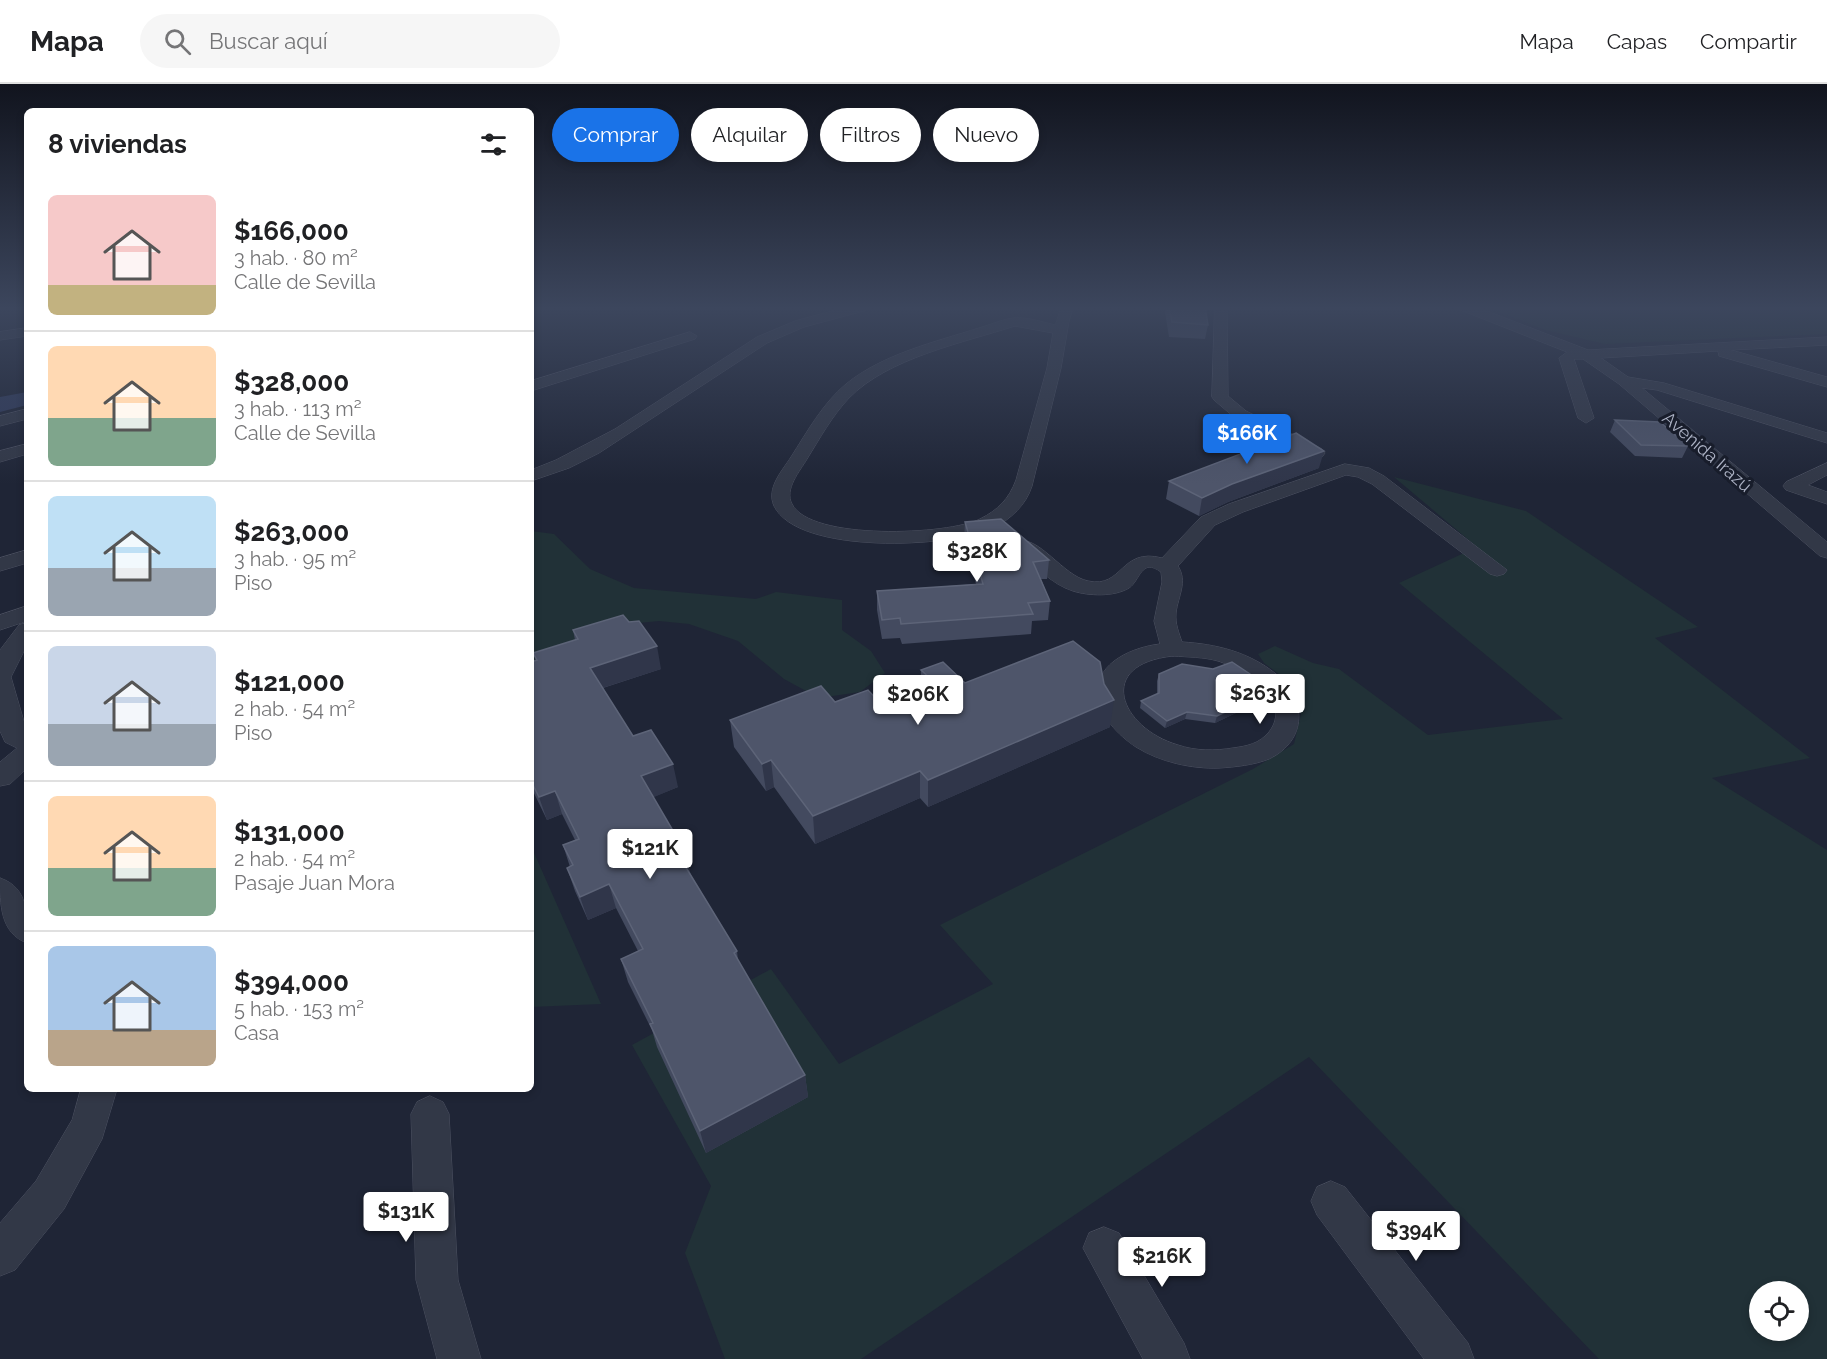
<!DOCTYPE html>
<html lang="es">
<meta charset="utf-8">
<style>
body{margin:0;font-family:Raleway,sans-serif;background:#f6f6f6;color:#202124;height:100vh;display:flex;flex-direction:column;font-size:22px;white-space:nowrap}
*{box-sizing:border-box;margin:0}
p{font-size:20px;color:#757577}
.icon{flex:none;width:33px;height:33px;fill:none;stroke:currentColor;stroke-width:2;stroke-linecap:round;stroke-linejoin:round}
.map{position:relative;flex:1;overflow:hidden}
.sheet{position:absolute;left:24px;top:24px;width:510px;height:984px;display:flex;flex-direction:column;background:#fff;border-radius:9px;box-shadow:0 3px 9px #0003}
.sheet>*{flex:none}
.hud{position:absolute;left:552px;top:24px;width:570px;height:54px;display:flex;gap:12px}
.tools{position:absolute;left:1749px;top:1197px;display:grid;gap:12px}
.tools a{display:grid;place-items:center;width:60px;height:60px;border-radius:50%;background:#fff;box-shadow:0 3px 9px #0003;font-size:30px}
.price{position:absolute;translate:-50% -51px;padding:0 14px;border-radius:6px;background:#fff;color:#222;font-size:20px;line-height:39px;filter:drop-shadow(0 2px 3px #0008)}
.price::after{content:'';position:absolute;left:50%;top:36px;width:18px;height:14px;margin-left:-9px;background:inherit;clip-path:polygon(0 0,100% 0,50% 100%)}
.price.selected{background:#1a73e8;color:#fff}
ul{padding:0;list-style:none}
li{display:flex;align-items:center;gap:18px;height:150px;padding:0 24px}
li+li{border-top:2px solid #e0e0e0}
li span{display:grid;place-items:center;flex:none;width:168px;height:120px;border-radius:9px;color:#555}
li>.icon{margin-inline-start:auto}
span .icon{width:72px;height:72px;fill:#fffc;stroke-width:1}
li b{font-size:26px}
h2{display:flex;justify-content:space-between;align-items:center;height:72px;padding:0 24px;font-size:26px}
.pill{padding:0 21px;border-radius:27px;background:#fff;box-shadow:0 3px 9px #0003;font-size:21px;line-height:54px}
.pill.selected{background:#1a73e8;color:#fff}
header{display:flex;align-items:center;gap:36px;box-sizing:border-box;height:84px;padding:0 30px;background:#fff;border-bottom:2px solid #e0e0e0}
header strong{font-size:28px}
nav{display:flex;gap:33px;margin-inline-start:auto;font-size:21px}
.search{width:420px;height:54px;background:#f6f6f6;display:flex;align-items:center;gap:15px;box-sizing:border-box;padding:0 21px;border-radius:33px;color:#757577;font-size:22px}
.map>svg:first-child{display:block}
</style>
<header>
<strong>Mapa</strong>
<div class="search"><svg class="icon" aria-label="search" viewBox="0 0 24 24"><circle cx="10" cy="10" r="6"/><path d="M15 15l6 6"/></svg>Buscar aquí</div>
<nav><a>Mapa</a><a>Capas</a><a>Compartir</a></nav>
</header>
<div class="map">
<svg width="1827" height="1275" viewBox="0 0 1827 1275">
<rect width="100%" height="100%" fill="#1f2536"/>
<!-- green -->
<path fill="#213137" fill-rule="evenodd" d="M1484,222H1827V250L1605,260L1545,246Z
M1394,393L1526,427L1698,543L1655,554L1810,674L1712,694L1827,766V1275H1599L1309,973L861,1275H725L685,1169L711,1102L632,961L771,885L839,980L993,900L940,841L1253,685L1294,660L1301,630L1291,599L1264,579L1258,570L1275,562L1313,579L1339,585L1428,651L1563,635L1399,499L1477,463ZM1760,1208H1798V1246H1760Z
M531,447L554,450L590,485L634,504L756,515L776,508L842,516V546L871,567L885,589L860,608L819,614L784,595L738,557L689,540L659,537L608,542L531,582Z
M531,762L601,920L531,923Z"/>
<!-- water -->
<path fill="#303b5c" d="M27,308V321L0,328V313Z"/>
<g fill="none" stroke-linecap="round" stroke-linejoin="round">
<!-- minor casing -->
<g stroke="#4d5262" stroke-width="1">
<path id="minor" d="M851,222H872L871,225L804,243L767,259L599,369L569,384L531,397V386L556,376L615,345L757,253L795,237Z
M1062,222H1074L1069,237L1061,284L1032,402C1026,421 1011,435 993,444C951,464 798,471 774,422C766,404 782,387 791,373C807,348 823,319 846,300C883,270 935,258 979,244C990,241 1003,235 1014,234C1028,233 1042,238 1055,241ZM1015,242L1053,249L1047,284L1016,396C1009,415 998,426 980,435C949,451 810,457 792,420C784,405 800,387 807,375C820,354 832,332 849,314C888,274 962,259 1015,242Z
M1215,222H1227L1228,312L1246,327L1322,365L1325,369L1322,373H1310L1234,333L1214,316L1212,313Z
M1457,222H1474L1588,266L1827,253V261L1731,266L1827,293V303L1719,272L1718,267L1601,274L1628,293L1664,299L1827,349V359L1657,306L1642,304L1827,458V474L1820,472L1619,300L1583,275H1574L1594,334L1586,339L1578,334L1559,274L1567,268L1458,225Z
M27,244V252L0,256V248Z
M690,248L697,252L695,255L531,307V297Z
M27,325V335L0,342V332Z
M27,360V370L0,378V367Z
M1827,379V391L1808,401L1827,408V420L1786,406L1783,402L1786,398Z
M1345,380L1369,384L1384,392L1507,486L1504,490L1497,492L1490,490L1372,400L1358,393L1346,391L1243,428L1215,441L1178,482C1188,498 1178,512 1176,529C1175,540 1179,549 1182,558C1216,560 1249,568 1276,590C1307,615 1308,656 1269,675C1254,681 1235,683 1219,684C1192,685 1160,678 1136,663C1118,651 1099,632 1098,609C1096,578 1134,563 1160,560L1154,537L1162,498L1161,488C1141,473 1140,497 1129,504C1114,513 1089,512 1073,507C1051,500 1034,481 1017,465L1014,461L1017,457C1039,451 1063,492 1088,497C1123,505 1120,463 1162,474L1201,433L1229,420ZM1173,572C1188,573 1204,573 1218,577C1243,585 1294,616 1269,648C1259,660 1247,662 1233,664C1215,667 1195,667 1178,661C1120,644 1094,580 1173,572Z
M27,466V479L0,487V474Z
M27,522V537L0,546V531Z
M27,539V561L11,593L27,648V684L10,700L0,702V678L17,664L5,658L0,647V566L19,541Z
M0,794C30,804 27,833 27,859C0,849 0,820 0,794Z
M81,1005H117L102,1055L64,1125L15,1186L0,1192V1139L36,1097L72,1036Z
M430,1012L443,1018L449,1030L458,1196L481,1275H437L416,1196L411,1030L417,1018Z
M1331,1097L1345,1103L1468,1259L1474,1275H1424L1317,1131L1311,1117L1317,1103Z
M1104,1143L1119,1149L1184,1259L1190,1275H1143L1083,1164L1089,1149Z"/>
</g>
<!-- minor -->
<use href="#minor" fill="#323847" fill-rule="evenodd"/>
</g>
<!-- wall -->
<path fill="#434a5f" d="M1164,222H1205L1208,241L1205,255L1169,253Z
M1615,336L1688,362L1682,374L1635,372L1610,348Z
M1319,384L1228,418L1199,432L1166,415L1169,397Z
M965,438L1049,476L1047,495H1041L1050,517L1048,536L1032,537L1031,550L902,560L900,554L882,555L877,526V507L976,500L964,457Z
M573,546L661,585L603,604L633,652L678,703L653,713L691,791L737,867L738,877L805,991L808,1013L706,1069L657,963L652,946L628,898L621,875L638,867L616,824L588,836L575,807L567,784L570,783L563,761L575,756L562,730L547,736L531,703V578L536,577L533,569L575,556Z
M921,586L1110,643L928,723L920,714L815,760L774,703L766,707L734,663L730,636L835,618L890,629L925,616L921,612Z
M1159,590L1254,601L1239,607L1240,621L1238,628L1215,639L1185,635L1165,644L1140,624L1141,617L1157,610V597Z"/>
<!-- shaded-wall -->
<path fill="#30364a" d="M531,222H549L531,228Z
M1324,367L1319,384L1228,418L1199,432L1202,414L1232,400Z
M657,562L661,585L596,606L590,584Z
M1256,594L1254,601L1236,608L1238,601Z
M1114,616L1110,643L928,723V696Z
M1240,621L1238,628L1215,639L1217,632Z
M1187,628L1185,635L1165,644L1167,637Z
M771,676L774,703L766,707L762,680Z
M673,680L678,703L647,716L641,692Z
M920,687V714L815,760L813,732Z
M555,707L562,730L547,736L539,713Z
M686,769L691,792L679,772Z
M609,800L616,824L588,836L580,813Z
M805,991L808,1013L706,1069L700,1047Z"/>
<!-- building -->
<path fill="#4e556a" stroke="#5d6478" stroke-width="1.5" d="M1169,222H1205L1208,241L1172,238Z
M1615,336L1660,338L1688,362L1641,361Z
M1296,349L1324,367L1232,400L1202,414L1169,397Z
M1001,435L1049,476L1033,478L1050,517L1028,519L1033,530L901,540L900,534L882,536L877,507L983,500L965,438Z
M623,531L629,538L639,537L657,562L590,584L633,652L651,646L673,680L641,692L686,769L679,772L737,867L734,869L805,991L700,1047L650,940L653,939L621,875L643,865L609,800L580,813L567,784L573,781L563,761L579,755L555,707L539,713L531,697V578L537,576L533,569L578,555L573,546Z
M1073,557L1100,578L1104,600L1114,616L928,696L920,687L813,732L771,676L762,680L730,636L821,602L835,618L868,606L890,629L945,608L921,586L943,578L965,599Z
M1232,578L1256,594L1238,601L1240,621L1217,632L1187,628L1167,637L1141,617L1159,609V590L1182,580L1213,585Z"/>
<!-- sky -->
<linearGradient id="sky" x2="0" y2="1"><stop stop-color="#11141e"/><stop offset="0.56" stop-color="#3c465d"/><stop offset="1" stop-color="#3c465d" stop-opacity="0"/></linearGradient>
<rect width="1827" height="400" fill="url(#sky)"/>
<g text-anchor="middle" stroke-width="6" stroke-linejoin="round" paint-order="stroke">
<!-- far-street labels -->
<g font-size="18" fill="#acb2c4" stroke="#181d2b">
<text transform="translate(1707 368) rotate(41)" y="6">Avenida Irazú</text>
</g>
</g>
</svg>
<div class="tools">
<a><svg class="icon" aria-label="locate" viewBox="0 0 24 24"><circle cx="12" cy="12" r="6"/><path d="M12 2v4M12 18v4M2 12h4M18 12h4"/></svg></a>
</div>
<b class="price selected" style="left:1247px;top:381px">$166K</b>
<b class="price" style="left:977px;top:499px">$328K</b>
<b class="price" style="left:1260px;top:641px">$263K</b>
<b class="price" style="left:918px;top:642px">$206K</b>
<b class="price" style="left:650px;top:796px">$121K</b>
<b class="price" style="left:406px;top:1159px">$131K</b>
<b class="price" style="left:1416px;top:1178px">$394K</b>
<b class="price" style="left:1162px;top:1204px">$216K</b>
<div class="hud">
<a class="pill selected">Comprar</a>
<a class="pill">Alquilar</a>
<a class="pill">Filtros</a>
<a class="pill">Nuevo</a>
</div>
<section class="sheet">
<h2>8 viviendas<svg class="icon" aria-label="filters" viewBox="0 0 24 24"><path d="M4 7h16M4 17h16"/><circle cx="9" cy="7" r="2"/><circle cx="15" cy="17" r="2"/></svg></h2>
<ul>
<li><span style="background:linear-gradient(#f6c9c9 75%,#c2b280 0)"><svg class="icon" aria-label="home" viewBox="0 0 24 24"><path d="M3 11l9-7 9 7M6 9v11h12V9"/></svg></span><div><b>$166,000</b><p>3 hab. · 80 m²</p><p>Calle de Sevilla</p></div></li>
<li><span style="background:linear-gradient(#ffd9b3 60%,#7fa58c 0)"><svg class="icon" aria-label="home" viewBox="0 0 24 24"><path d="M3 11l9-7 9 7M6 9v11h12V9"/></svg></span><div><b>$328,000</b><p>3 hab. · 113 m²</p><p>Calle de Sevilla</p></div></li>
<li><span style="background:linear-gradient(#bfe0f5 60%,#9aa5b1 0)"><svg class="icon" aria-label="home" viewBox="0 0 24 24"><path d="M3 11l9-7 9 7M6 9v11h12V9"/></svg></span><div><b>$263,000</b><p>3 hab. · 95 m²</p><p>Piso</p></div></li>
<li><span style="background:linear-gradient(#c9d6e8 65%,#9aa5b1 0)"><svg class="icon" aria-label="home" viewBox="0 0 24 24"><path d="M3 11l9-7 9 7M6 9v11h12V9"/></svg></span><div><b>$121,000</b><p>2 hab. · 54 m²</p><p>Piso</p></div></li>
<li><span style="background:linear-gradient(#ffd9b3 60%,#7fa58c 0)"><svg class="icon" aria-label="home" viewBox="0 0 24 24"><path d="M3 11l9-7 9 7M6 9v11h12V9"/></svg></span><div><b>$131,000</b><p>2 hab. · 54 m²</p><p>Pasaje Juan Mora</p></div></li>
<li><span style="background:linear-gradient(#a9c7e8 70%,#b9a48a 0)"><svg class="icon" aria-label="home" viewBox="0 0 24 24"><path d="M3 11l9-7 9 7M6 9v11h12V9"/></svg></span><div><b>$394,000</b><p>5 hab. · 153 m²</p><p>Casa</p></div></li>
</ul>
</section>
</div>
